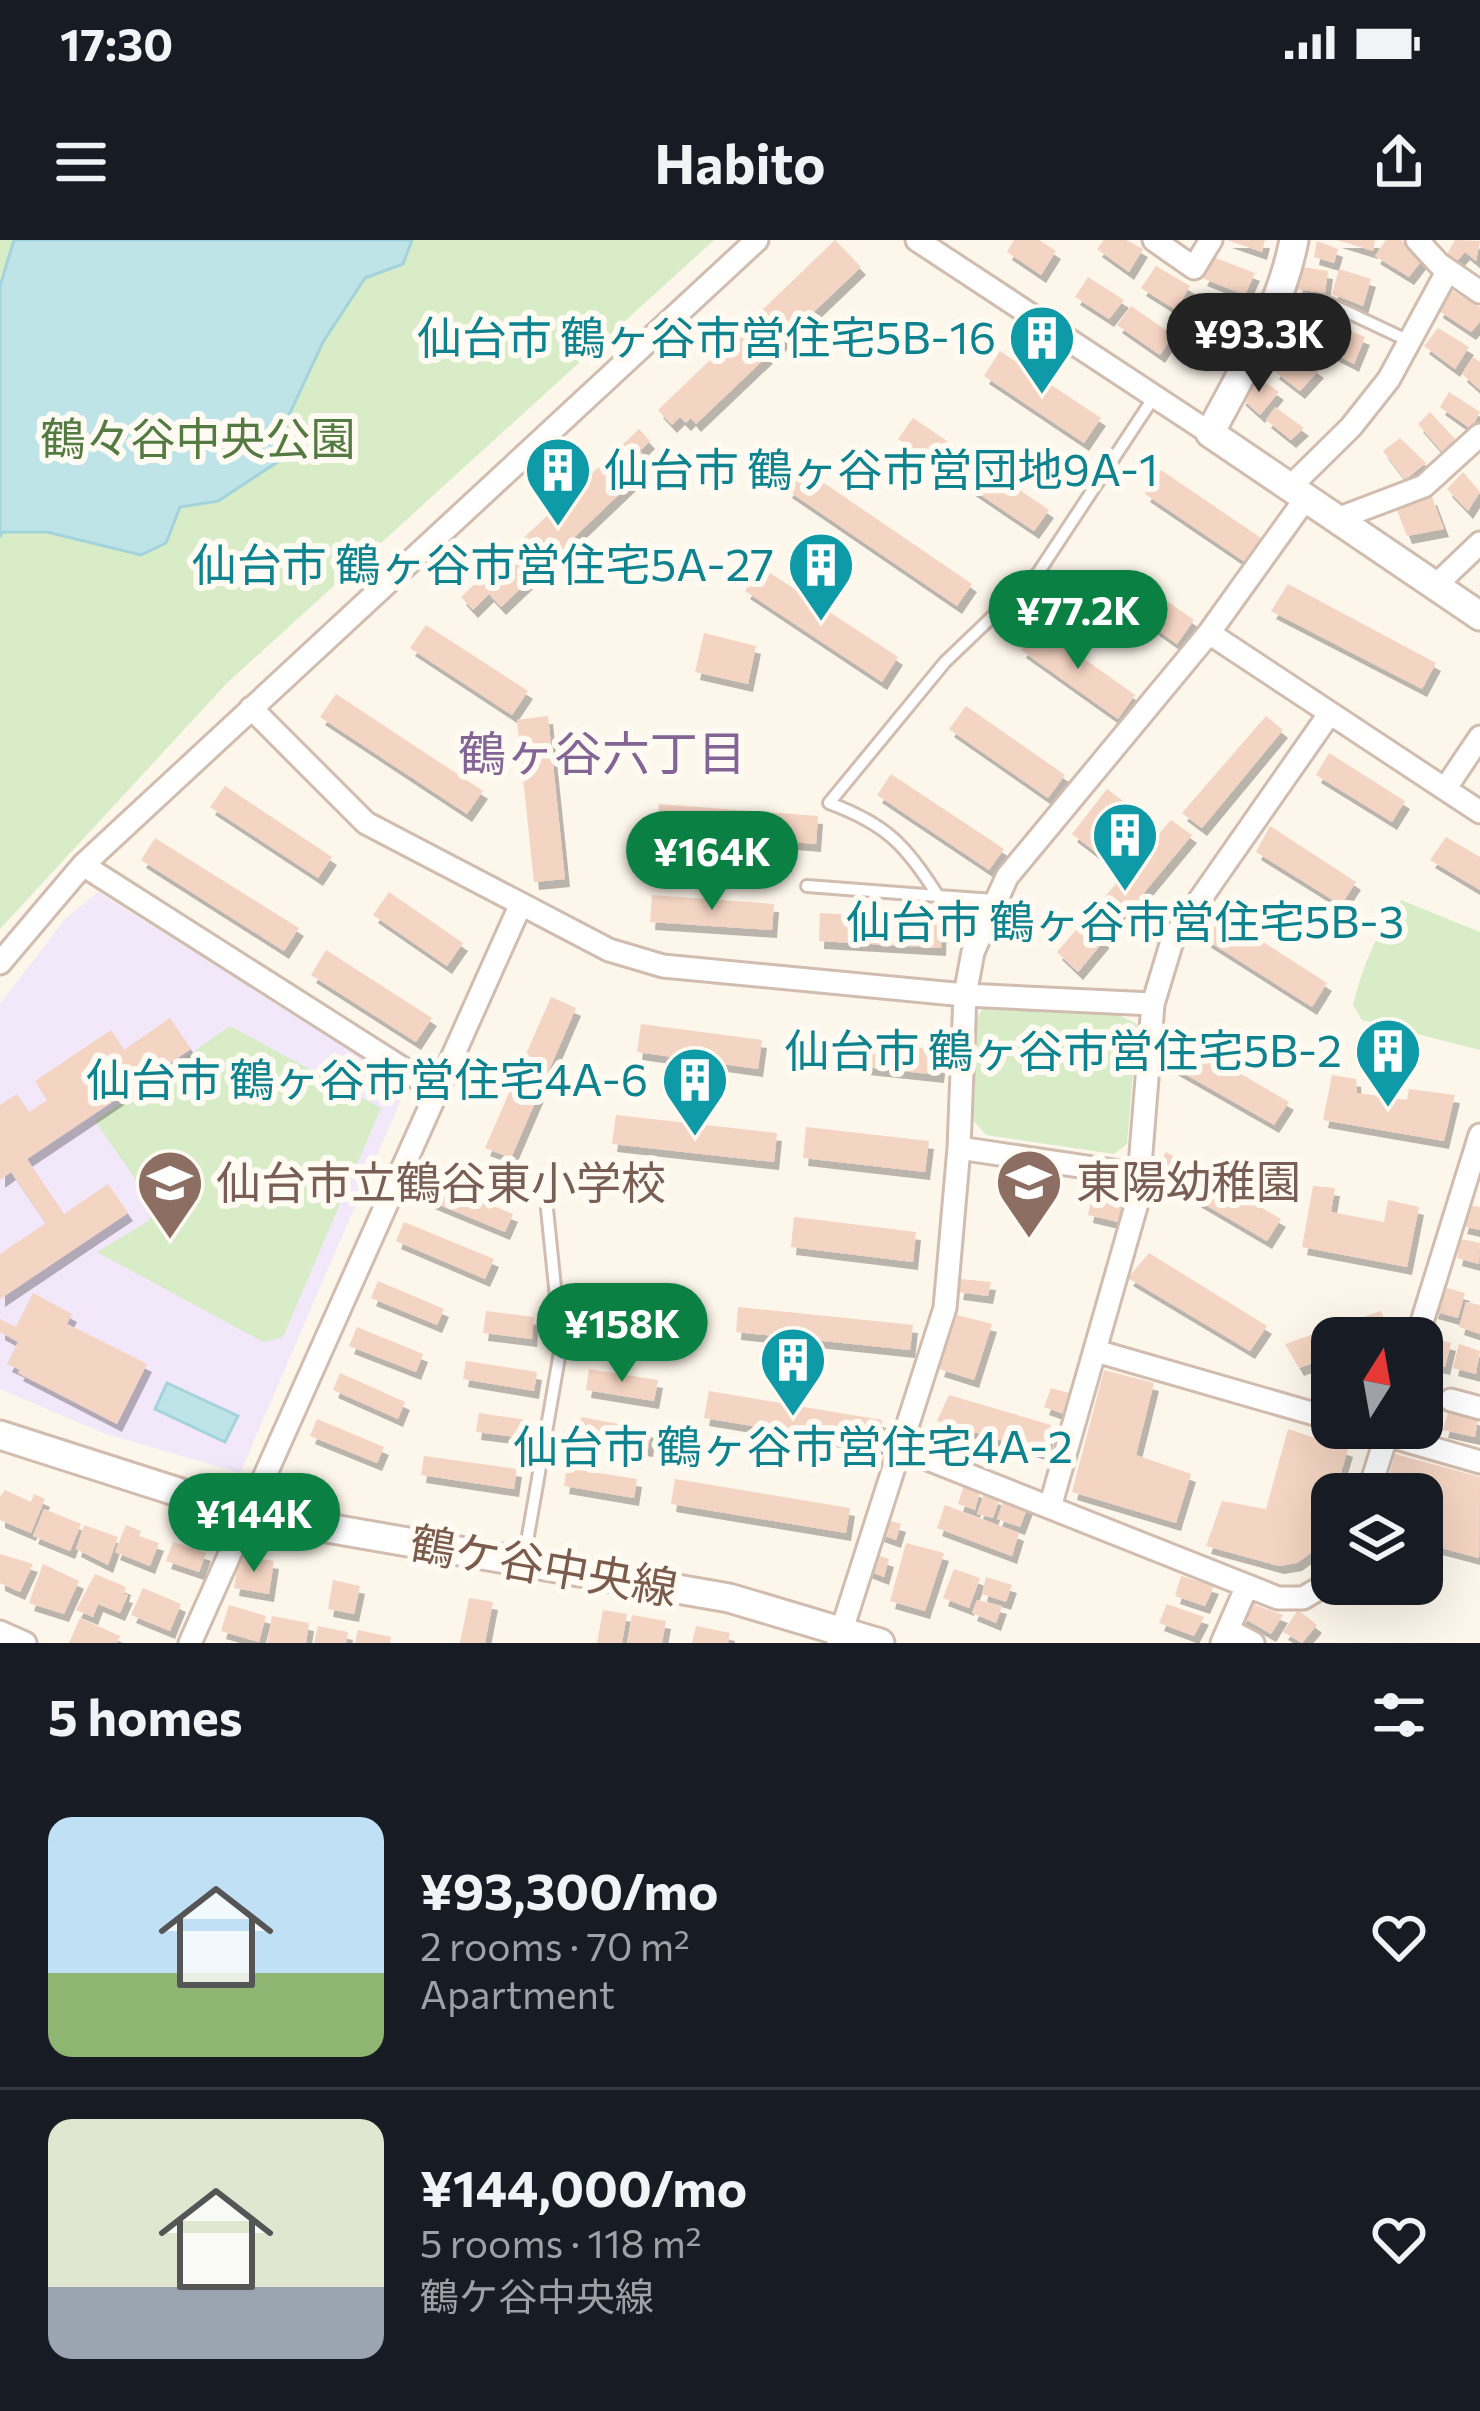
<!DOCTYPE html>
<meta charset="utf-8">
<style>
body{margin:0;font-family:Commissioner,"Noto Sans JP",sans-serif;background:#20242c;color:#f1f3f6;height:100vh;display:flex;flex-direction:column;font-size:45px;white-space:nowrap}
*{box-sizing:border-box;margin:0}
p{font-size:39px;color:#9ea1a6}
.icon{flex:none;width:66px;height:66px;fill:none;stroke:currentColor;stroke-width:2;stroke-linecap:round;stroke-linejoin:round}
.map{position:relative;height:1403px;overflow:hidden}
.side{display:flex;flex-direction:column;background:#171b24;flex:1}
.side>*{flex:none}
.needle{width:78px;rotate:11deg}
.controls{position:absolute;left:1311px;top:1077px;display:grid;gap:24px}
.controls a{display:grid;place-items:center;width:132px;height:132px;border-radius:24px;background:#171b24;box-shadow:0 12px 48px #0002;font-size:60px}
.price{position:absolute;translate:-50% -102px;padding:0 27px;border-radius:42px;background:#0b8043;color:#fff;font-size:39px;line-height:78px;filter:drop-shadow(0 3px 6px #0008)}
.price::after{content:'';position:absolute;left:50%;top:72px;width:36px;height:27px;margin-left:-18px;background:inherit;clip-path:polygon(0 0,100% 0,50% 100%)}
.price.current{background:#222;color:#fff}
ul{padding:0;list-style:none}
li{display:flex;align-items:center;gap:36px;height:300px;padding:0 48px}
li+li{border-top:3px solid #363941}
li span{display:grid;place-items:center;flex:none;width:336px;height:240px;border-radius:24px;color:#555}
li>.icon{margin-inline-start:auto}
span .icon{width:144px;height:144px;fill:#fffc;stroke-width:1}
li b{font-size:51px}
h2{display:flex;justify-content:space-between;align-items:center;height:144px;padding:0 48px;font-size:51px}
.status{display:flex;justify-content:space-between;align-items:center;height:84px;padding:0 60px;background:#171b24;direction:ltr}
.status svg{height:33px;fill:currentColor}
header{display:flex;justify-content:space-between;align-items:center;height:156px;padding:0 48px;background:#171b24;font-size:54px;font-weight:700}
.map>svg:first-child{display:block}
</style>
<div class="status"><b>17:30</b><svg viewBox="0 0 49 12"><path d="M0 12V9h3v3zM5 12V6h3v6zM10 12V3h3v9zM15 12V0h3v12zM26 1h20v11H26zM47 4h2v5h-2z"/></svg></div>
<header><svg class="icon" aria-label="menu" viewBox="0 0 24 24"><path d="M4 6h16M4 12h16M4 18h16"/></svg>Habito<svg class="icon" aria-label="share" viewBox="0 0 24 24"><path d="M12 15V3M7 8l5-5 5 5M5 13v7h14v-7"/></svg></header>
<div class="map">
<svg width="1480" height="1403" viewBox="0 0 1480 1403">
<defs>
<filter id="shadow"><feDropShadow dx="5" dy="8" stdDeviation="0" flood-color="#0004"/></filter>
</defs>
<rect width="100%" height="100%" fill="#fdf6eb"/>
<!-- education -->
<path fill="#f3e7fa" d="M98,652L398,840L403,855L240,1233L103,1193L0,1149V764L66,678Z"/>
<!-- green -->
<path fill="#d8ecc8" d="M0,0H714L227,443L0,689Z
M1401,660L1480,692V810L1362,780L1353,765C1363,725 1376,693 1401,660Z
M984,767L1115,773L1137,784L1127,904L1114,914L986,895L973,880L977,778Z
M230,786L381,868L283,1097L263,1102L97,1012L150,980L147,956L95,881Z"/>
<!-- water -->
<path fill="#bee4e8" stroke="#a4d4db" stroke-width="3" d="M14,0H412L403,24L365,38L323,102L288,177L279,221L218,261L180,267L166,303L141,315L47,292H3L0,296V46Z
M167,1143L238,1176L225,1202L155,1169Z"/>
<!-- building -->
<path fill="#f4d4c2" filter="url(#shadow)" d="M835,0L861,27L696,184L691,178L686,183L680,177L672,185L658,170Z
M1014,0H1039L1056,11L1041,35L1007,12Z
M1104,0H1126L1143,9L1129,32L1097,9Z
M1227,0H1265L1262,12Z
M1337,0H1375L1373,11Z
M1386,0H1401L1423,19L1409,37L1375,16Z
M1455,0L1480,1L1476,21L1465,12L1457,21L1447,14Z
M1317,1L1338,9L1334,23L1314,17Z
M1213,17L1255,33L1245,55L1202,38Z
M1156,26L1190,46L1176,70L1141,48Z
M1302,27L1328,31L1325,53L1296,49Z
M1339,29L1371,39L1363,66L1332,54Z
M1088,37L1124,60L1109,79L1075,57Z
M1448,48L1480,67V82L1471,92L1438,70Z
M1207,56L1236,76L1222,96L1194,79Z
M1131,66L1173,95L1160,115L1117,85Z
M1293,71L1326,87L1314,107L1285,95Z
M1335,85L1365,97L1354,124L1323,108Z
M1438,88L1469,107L1455,129L1424,106Z
M1288,109L1319,130L1300,151L1274,131Z
M1000,111L1101,178L1084,203L984,136Z
M1473,117L1480,122V150L1462,134Z
M1257,137L1279,152L1260,175L1240,157Z
M1449,152L1480,172L1471,189L1440,167Z
M1275,167L1304,188L1291,200L1266,180Z
M1430,172L1457,201L1443,213L1418,184Z
M913,178L1049,270L1034,291L898,199Z
M639,189L650,201L640,211L652,223L501,367L489,354L473,370L461,357Z
M1400,198L1426,223L1405,240L1383,211Z
M802,228L972,344L957,366L787,250Z
M1161,230L1261,298L1245,322L1145,254Z
M1463,232L1480,252L1468,271L1447,249Z
M1432,257L1444,289L1407,296L1397,270Z
M761,327L898,417L882,442L745,351Z
M1127,333L1194,380L1177,404L1110,356Z
M1288,344L1436,423L1422,449L1271,371Z
M426,385L528,451L512,475L410,408Z
M1038,386L1135,455L1118,479L1021,410Z
M704,393L756,406L748,444L695,432Z
M336,454L483,551L467,574L320,477Z
M966,466L1065,535L1048,558L949,489Z
M548,476L565,639L534,642L517,480Z
M1266,476L1283,490L1202,588L1182,573Z
M1329,513L1405,561L1392,582L1316,535Z
M891,534L1004,609L989,630L877,555Z
M225,546L332,617L318,638L210,567Z
M1107,549L1135,570L1101,616L1072,594Z
M659,564L818,576L816,604L657,591Z
M1171,580L1192,595L1078,732L1057,712Z
M1270,586L1356,642L1341,665L1256,612Z
M1446,597L1480,617V650L1430,620Z
M155,598L299,688L284,711L141,620Z
M389,652L463,703L447,726L373,675Z
M652,655L774,664L772,690L650,682Z
M1215,671L1327,743L1312,767L1197,694Z
M820,673L942,680L941,708L819,701Z
M326,710L432,778L416,802L311,735Z
M551,757L576,768L511,918L485,908Z
M170,778L191,809L27,919L64,974L108,944L128,973L0,1059V1014L46,983L11,932L0,940V865L17,854L29,872L47,860L35,841L111,790L124,810Z
M641,784L762,800L758,829L637,812Z
M811,796L942,810L939,835L808,821Z
M1179,798L1289,862L1274,885L1162,821Z
M1332,835L1356,839L1357,853L1407,860L1409,849L1455,855L1444,901L1323,880Z
M616,875L777,893L774,922L612,904Z
M806,887L929,901L925,932L803,918Z
M1166,912L1281,979L1267,1001L1153,934Z
M422,937L513,974L505,992L415,955Z
M1313,946L1335,948L1331,972L1384,982L1388,960L1419,967L1407,1027L1302,1007Z
M1094,948L1123,956L1118,982L1088,975Z
M1469,965L1480,967V990L1462,986Z
M794,977L916,992L913,1022L791,1007Z
M404,982L494,1019L485,1039L396,1001Z
M1461,999L1480,1003L1479,1024L1457,1018Z
M1149,1013L1267,1086L1250,1111L1128,1038Z
M961,1039L991,1042L988,1056L958,1052Z
M378,1041L444,1069L437,1085L371,1058Z
M1440,1046L1465,1053L1458,1078L1433,1071Z
M33,1053L72,1074L67,1084L147,1124L117,1184L18,1133L20,1130L7,1124L18,1102L0,1092V1079L16,1087Z
M1466,1062L1480,1065V1094L1459,1087Z
M738,1067L913,1085L910,1110L736,1092Z
M486,1071L534,1077L532,1099L483,1093Z
M1381,1071L1389,1094L1332,1098V1116L1299,1128L1285,1104Z
M957,1075L992,1084L974,1140L939,1129Z
M609,1079L683,1083L682,1102L609,1099Z
M357,1087L423,1114L416,1132L349,1106Z
M1429,1097L1451,1103L1445,1127L1424,1122Z
M1459,1104L1480,1111L1476,1134L1453,1128Z
M466,1121L537,1132L534,1151L463,1139Z
M589,1129L658,1140L654,1161L586,1150Z
M1104,1130L1154,1143L1136,1215L1191,1234L1176,1283L1072,1252Z
M340,1133L405,1162L398,1179L333,1150Z
M1051,1148L1069,1153L1064,1174L1044,1167Z
M709,1151L882,1180L878,1207L704,1178Z
M1422,1152L1432,1153L1426,1184L1422,1183Z
M949,1155L1051,1185L1044,1213L937,1181Z
M1448,1172L1478,1178L1475,1197L1443,1190Z
M479,1173L527,1180L524,1198L476,1192Z
M581,1177L651,1190L648,1209L578,1197Z
M317,1179L384,1207L377,1223L310,1196Z
M1288,1189L1348,1209L1319,1307L1297,1323L1279,1326L1206,1306L1222,1261L1266,1269Z
M1395,1214L1480,1237L1479,1318L1422,1303V1254H1384Z
M424,1216L517,1229L514,1249L421,1235Z
M567,1228L637,1239L634,1258L564,1246Z
M675,1239L850,1268L846,1293L671,1264Z
M964,1245L980,1251L975,1270L958,1264Z
M5,1250L31,1262L34,1254L45,1259L31,1293L0,1280V1257Z
M984,1254L1000,1258L993,1278L977,1274Z
M1004,1259L1028,1266L1020,1287L997,1279Z
M945,1265L1019,1293L1012,1316L937,1288Z
M44,1269L81,1284L70,1311L33,1296Z
M884,1279L901,1284L896,1300L879,1294Z
M84,1285L118,1297L108,1325L76,1309Z
M126,1285L141,1291L139,1296L159,1303L150,1326L115,1312Z
M173,1302L206,1313L199,1332L166,1321Z
M906,1303L944,1313L925,1371L890,1361Z
M871,1313L889,1319L884,1337L866,1330Z
M0,1314L33,1324L20,1352L0,1343Z
M239,1316L274,1321L269,1354L234,1348Z
M43,1324L79,1341L64,1374L29,1363Z
M954,1329L980,1338L969,1368L943,1358Z
M95,1334L126,1347L124,1354L128,1355L120,1373L98,1364L93,1377L76,1370Z
M1181,1336L1214,1346L1205,1366L1175,1356Z
M986,1337L1012,1345L1006,1362L982,1354Z
M333,1340L360,1346L354,1374L328,1369Z
M143,1348L181,1364L170,1391L131,1375Z
M469,1358L493,1362L485,1403H460Z
M977,1360L1002,1366L996,1383L972,1373Z
M1250,1363L1283,1375L1271,1394L1240,1376Z
M1167,1364L1204,1377L1194,1396L1159,1383Z
M229,1365L266,1376L259,1402L221,1391Z
M603,1370L627,1374L622,1403H597Z
M1298,1370L1317,1385L1302,1403L1283,1392Z
M632,1375L666,1381L662,1403H627Z
M272,1376L309,1383L306,1403H267Z
M80,1378L120,1396L117,1403H69Z
M318,1386L348,1392L346,1403H314Z
M696,1386L730,1393L728,1403H692Z
M358,1390L391,1397L390,1403H355Z"/>
<g fill="none" stroke-linecap="round" stroke-linejoin="round">
<!-- service casing -->
<g stroke="#d1bdaf" stroke-width="16">
<path id="service" d="M1326,62L1409,101
M807,646L938,656
M994,660L938,656C906,605 886,584 829,563L945,422L1038,333L1154,157
M524,1319L561,1106L547,969"/>
</g>
<!-- minor casing -->
<g stroke="#d1bdaf" stroke-width="27">
<path id="minor" d="M917,0L1210,193
M1154,0L1194,28L1211,0
M1417,0L1439,24L1480,52
M1290,247L1351,187L1389,139L1448,30
M1337,279L1424,246L1480,195
M1435,346L1480,303
M1209,393L1445,549
M251,468L366,583L609,710L663,726L965,755L959,908L945,1068L838,1402
M1480,497L1445,549L1480,572
M83,625L438,851
M0,723L83,625L757,0
M1153,764L965,755L973,712L1007,637L1209,393L1306,258
M959,908L1140,935
M1417,1098L1480,895
M1096,1111L1332,1179
M1451,1160L1480,1168
M1362,1188L1480,1222
M900,1208L1278,1358H1303L1332,1341
M1368,1254L1389,1188
M1050,1267L1137,963L1153,764L1173,698L1330,473
M1228,1390L1253,1403
M0,1392L25,1403
M190,1403L520,666
M1222,1403L1247,1346"/>
</g>
<!-- tertiary casing -->
<g stroke="#d1bdaf" stroke-width="33">
<path id="tertiary" d="M1294,0C1281,69 1242,132 1210,193L1480,376
M0,1195L247,1274L729,1358L880,1403"/>
</g>
<!-- service -->
<use href="#service" stroke="#fff" stroke-width="10"/>
<!-- minor -->
<use href="#minor" stroke="#fff" stroke-width="21"/>
<!-- tertiary -->
<use href="#tertiary" stroke="#fff" stroke-width="27"/>
</g>
<!-- icons -->
<defs>
<g id="building-pin" transform="scale(3.45)"><path d="M0 17L-7.5 6A9.5 9.5 0 1 1 7.5 6Z" fill="#0f9aa8" stroke="#fffaf2"/><path d="M-4-6H4V6H1V3H-1V6H-4ZM-2.5-4.3h1.7v1.8h-1.7ZM.8-4.3h1.7v1.8H.8ZM-2.5-1h1.7V.8h-1.7ZM.8-1h1.7V.8H.8Z" fill="#fff"/></g>
<g id="school-pin" transform="scale(3.45)"><path d="M0 17L-7.5 6A9.5 9.5 0 1 1 7.5 6Z" fill="#8d6e63" stroke="#fffaf2"/><path d="M0-5L7-2L0 1L-7-2ZM-4 1L0 2.5L4 1V4Q0 6-4 4Z" fill="#fff"/></g>
</defs>
<g fill-rule="evenodd">
<use href="#building-pin" x="1042" y="98"/>
<use href="#building-pin" x="558" y="230"/>
<use href="#building-pin" x="821" y="325"/>
<use href="#building-pin" x="1125" y="595"/>
<use href="#building-pin" x="1388" y="811"/>
<use href="#building-pin" x="695" y="840"/>
<use href="#school-pin" x="1029" y="942"/>
<use href="#school-pin" x="170" y="943"/>
<use href="#building-pin" x="793" y="1120"/>
</g>
<g text-anchor="middle" stroke-width="12" stroke-linejoin="round" paint-order="stroke">
<!-- culture labels -->
<g font-size="45" fill="#0d838f" stroke="#fffaf2" text-anchor="end">
<text x="996" y="114">仙台市 鶴ヶ谷市営住宅5B-16</text>
<text x="604" y="246" text-anchor="start">仙台市 鶴ヶ谷市営団地9A-1</text>
<text x="774" y="341">仙台市 鶴ヶ谷市営住宅5A-27</text>
<text x="1125" y="698" text-anchor="middle">仙台市 鶴ヶ谷市営住宅5B-3</text>
<text x="1342" y="827">仙台市 鶴ヶ谷市営住宅5B-2</text>
<text x="648" y="856">仙台市 鶴ヶ谷市営住宅4A-6</text>
<text x="793" y="1223" text-anchor="middle">仙台市 鶴ヶ谷市営住宅4A-2</text>
</g>
<!-- park labels -->
<g font-size="45" fill="#537a41" stroke="#fffaf2">
<text x="198" y="215">鶴々谷中央公園</text>
</g>
<!-- education labels -->
<g font-size="45" fill="#785e54" stroke="#fffaf2" text-anchor="start">
<text x="1076" y="958">東陽幼稚園</text>
<text x="216" y="959">仙台市立鶴谷東小学校</text>
</g>
<!-- street labels -->
<g font-size="45" fill="#7a5b4c" stroke="#fffaf2">
<text transform="translate(544 1326) rotate(10)" y="16">鶴ケ谷中央線</text>
</g>
<!-- neighbourhood labels -->
<g font-size="48" fill="#836595" stroke="#fffaf2">
<text x="602" y="531">鶴ヶ谷六丁目</text>
</g>
</g>
</svg>
<div class="controls">
<a><svg class="needle" viewBox="-14 -14 28 28"><path d="M0-13l5 13h-10z" fill="#e53935"/><path d="M0 13l5-13h-10z" fill="#9ea1a6"/></svg></a>
<a><svg class="icon" aria-label="layers" viewBox="0 0 24 24"><path d="M12 4l9 5-9 5-9-5zM3 14l9 5 9-5"/></svg></a>
</div>
<b class="price current" style="left:1259px;top:155px">¥93.3K</b>
<b class="price" style="left:1078px;top:432px">¥77.2K</b>
<b class="price" style="left:712px;top:673px">¥164K</b>
<b class="price" style="left:622px;top:1145px">¥158K</b>
<b class="price" style="left:254px;top:1335px">¥144K</b>
</div>
<section class="side">
<h2>5 homes<svg class="icon" aria-label="filters" viewBox="0 0 24 24"><path d="M4 7h16M4 17h16"/><circle cx="9" cy="7" r="2"/><circle cx="15" cy="17" r="2"/></svg></h2>
<ul>
<li><span style="background:linear-gradient(#bfe0f5 65%,#8fb573 0)"><svg class="icon" aria-label="home" viewBox="0 0 24 24"><path d="M3 11l9-7 9 7M6 9v11h12V9"/></svg></span><div><b>¥93,300/mo</b><p>2 rooms · 70 m²</p><p>Apartment</p></div><svg class="icon" aria-label="heart" viewBox="0 0 24 24"><path d="M12 20l-8-8c-3-5 5-10 8-4 3-6 11-1 8 4z"/></svg></li>
<li><span style="background:linear-gradient(#dfe7d0 70%,#9aa5b1 0)"><svg class="icon" aria-label="home" viewBox="0 0 24 24"><path d="M3 11l9-7 9 7M6 9v11h12V9"/></svg></span><div><b>¥144,000/mo</b><p>5 rooms · 118 m²</p><p>鶴ケ谷中央線</p></div><svg class="icon" aria-label="heart" viewBox="0 0 24 24"><path d="M12 20l-8-8c-3-5 5-10 8-4 3-6 11-1 8 4z"/></svg></li>
</ul>
</section>
